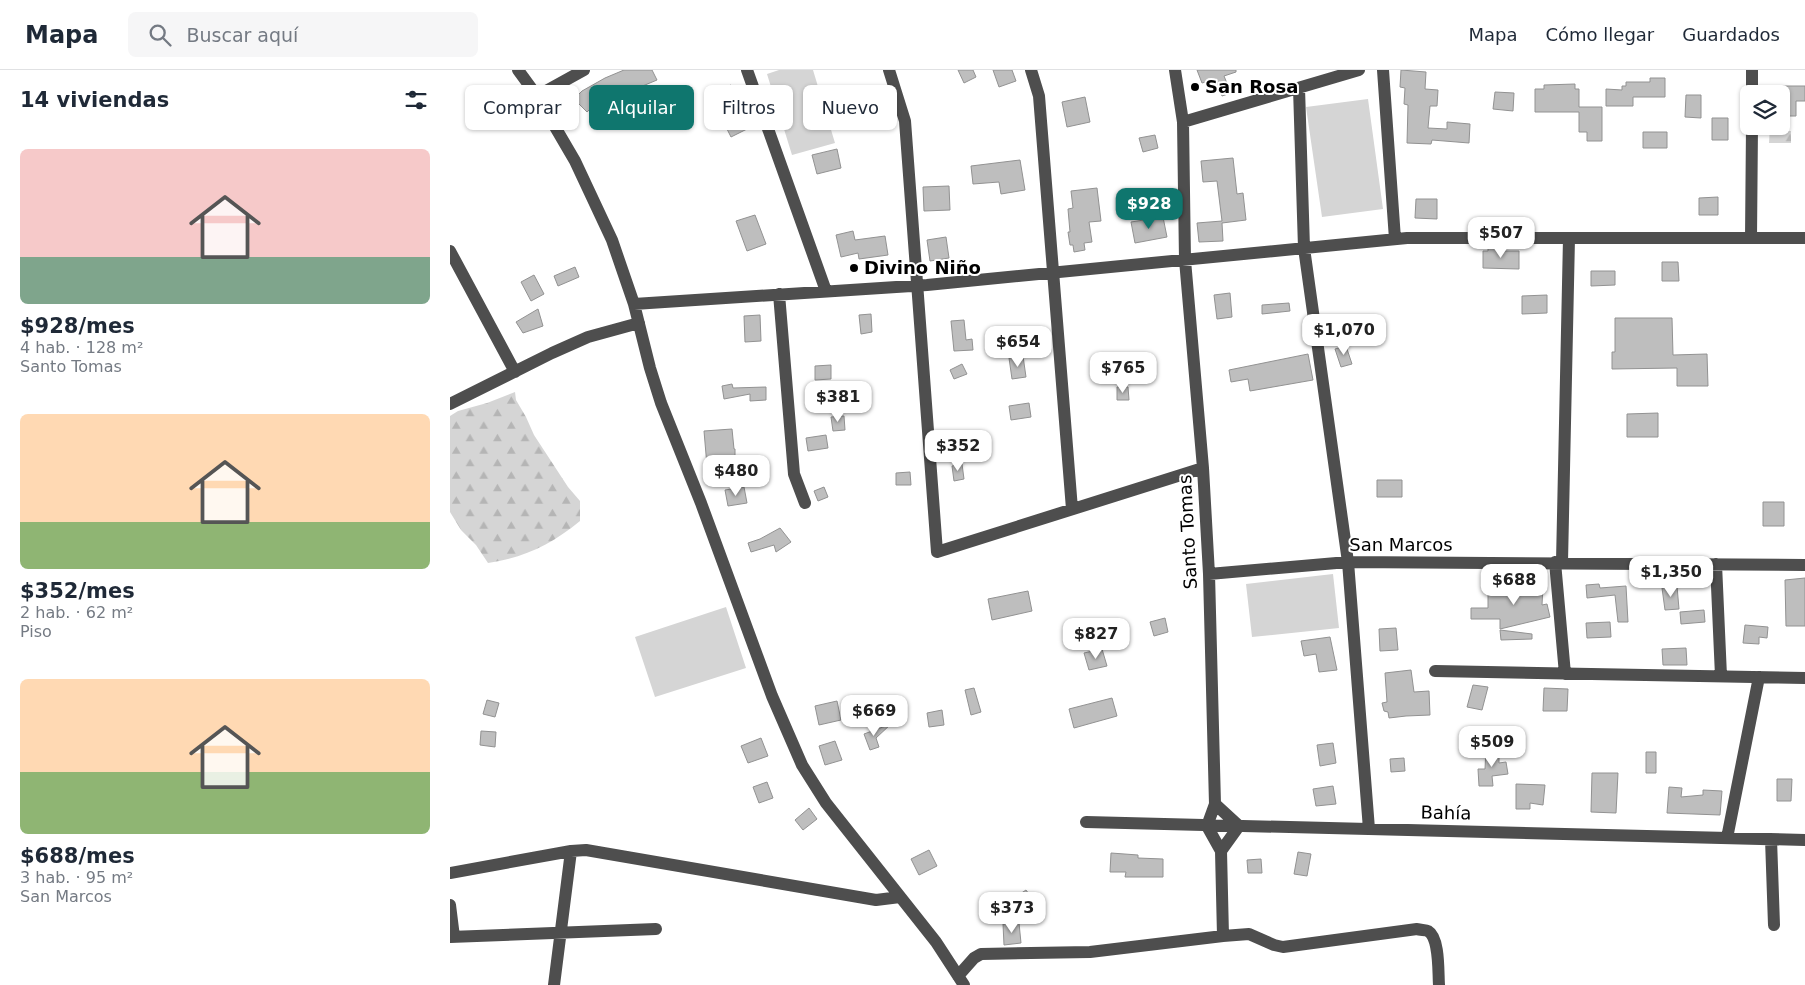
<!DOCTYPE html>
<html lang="es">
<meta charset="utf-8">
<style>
body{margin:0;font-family:"DejaVu Sans",sans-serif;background:#f6f6f7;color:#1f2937;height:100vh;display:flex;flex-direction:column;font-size:19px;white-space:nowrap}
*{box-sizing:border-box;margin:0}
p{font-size:16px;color:#747a83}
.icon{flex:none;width:28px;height:28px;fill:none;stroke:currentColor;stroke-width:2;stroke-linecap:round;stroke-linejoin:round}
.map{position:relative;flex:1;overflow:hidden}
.side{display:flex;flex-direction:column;background:#fff;width:450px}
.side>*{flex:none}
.top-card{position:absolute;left:15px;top:15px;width:475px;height:45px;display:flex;gap:10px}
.controls{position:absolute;left:1290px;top:15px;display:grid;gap:10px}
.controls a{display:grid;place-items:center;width:50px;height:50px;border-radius:8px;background:#fff;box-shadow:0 1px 4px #0004;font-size:25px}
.price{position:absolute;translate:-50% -42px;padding:0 11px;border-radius:10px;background:#fff;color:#222;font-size:16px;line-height:32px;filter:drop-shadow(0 1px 2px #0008)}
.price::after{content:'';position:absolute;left:50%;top:30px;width:15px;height:11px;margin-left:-8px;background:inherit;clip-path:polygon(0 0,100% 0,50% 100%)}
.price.selected{background:#0f766e;color:#fff}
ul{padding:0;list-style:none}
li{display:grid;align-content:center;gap:10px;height:265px;padding:0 20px}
li span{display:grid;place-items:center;height:155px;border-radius:8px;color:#555}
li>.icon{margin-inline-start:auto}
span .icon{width:90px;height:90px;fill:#fffc;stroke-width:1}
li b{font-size:21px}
h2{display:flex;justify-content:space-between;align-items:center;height:60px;padding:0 20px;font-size:21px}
.pill{padding:0 18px;border-radius:8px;background:#fff;box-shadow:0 1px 4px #0004;font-size:18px;line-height:45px}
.pill.selected{background:#0f766e;color:#fff}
header{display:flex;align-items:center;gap:30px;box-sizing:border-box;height:70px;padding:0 25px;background:#fff;border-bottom:1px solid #e0e1e3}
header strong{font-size:24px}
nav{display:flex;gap:28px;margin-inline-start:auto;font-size:18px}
.search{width:350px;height:45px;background:#f6f6f7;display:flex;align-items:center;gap:12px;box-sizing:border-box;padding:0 18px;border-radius:8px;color:#747a83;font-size:19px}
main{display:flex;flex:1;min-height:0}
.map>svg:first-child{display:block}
</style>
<header>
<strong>Mapa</strong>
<div class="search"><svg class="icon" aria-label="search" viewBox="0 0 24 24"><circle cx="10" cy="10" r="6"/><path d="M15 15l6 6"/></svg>Buscar aquí</div>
<nav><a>Mapa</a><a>Cómo llegar</a><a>Guardados</a></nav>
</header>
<main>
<section class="side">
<h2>14 viviendas<svg class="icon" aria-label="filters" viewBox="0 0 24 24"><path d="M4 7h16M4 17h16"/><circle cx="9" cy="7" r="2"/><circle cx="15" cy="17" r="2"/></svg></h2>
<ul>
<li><span style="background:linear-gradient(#f6c9c9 70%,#7fa58c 0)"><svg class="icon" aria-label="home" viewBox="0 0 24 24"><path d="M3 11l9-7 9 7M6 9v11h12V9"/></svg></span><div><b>$928/mes</b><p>4 hab. · 128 m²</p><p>Santo Tomas</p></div></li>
<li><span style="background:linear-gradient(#ffd9b3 70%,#8fb573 0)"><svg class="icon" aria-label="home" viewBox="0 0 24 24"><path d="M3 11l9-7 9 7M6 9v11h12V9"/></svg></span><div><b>$352/mes</b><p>2 hab. · 62 m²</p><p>Piso</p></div></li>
<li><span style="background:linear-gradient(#ffd9b3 60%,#8fb573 0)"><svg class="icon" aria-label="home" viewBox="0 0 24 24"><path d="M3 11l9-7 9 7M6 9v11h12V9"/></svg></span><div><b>$688/mes</b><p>3 hab. · 95 m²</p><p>San Marcos</p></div></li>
</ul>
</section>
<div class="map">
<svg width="1355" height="915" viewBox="0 0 1355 915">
<defs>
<pattern id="forest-firs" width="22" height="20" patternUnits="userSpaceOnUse" patternTransform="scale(1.25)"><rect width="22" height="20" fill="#d5d5d5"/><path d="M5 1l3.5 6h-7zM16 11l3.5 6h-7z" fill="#b5b5b5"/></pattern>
</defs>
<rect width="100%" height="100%" fill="#fff"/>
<!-- green -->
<path fill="#d5d5d5" d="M329,0H363L385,73L342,85L317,4Z
M918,29L933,139L872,147L856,37Z
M883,504L889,558L802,567L796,514Z
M276,537L296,598L205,627L185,567Z"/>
<!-- forest -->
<path fill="url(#forest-firs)" d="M1331,55V61H1341V73H1319L1320,56H1331Z
M65,322L66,330L76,347L84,365L118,417L130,431V451C102,474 74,488 38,493L26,475L11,460L0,442V346L8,341L37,333Z"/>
<!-- building -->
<path fill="#bebebe" stroke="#929292" d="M174,0H202L207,10L183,20L185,24L169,31L170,33L159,40L152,28L137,42L124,29L132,21L155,8Z
M508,0H523L526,7L514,13Z
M543,0H562L566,11L549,17Z
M747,0H786V2L774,6L781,23L772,26L766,9L752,13Z
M951,0L976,2L975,19L988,20L987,36H980L978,58L997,59V52L1020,54L1019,73L982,70L981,74L957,73L958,35L954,34L955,18L950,17Z
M1200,8H1215V27H1183V36H1156V19L1172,20V16H1176V12H1200Z
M1125,14V19H1129V37H1152V71H1137V62H1129V42H1085V19H1094V15Z
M281,15L286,27L265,36L260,24Z
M1331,16H1355V31H1346V46H1331Z
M1045,22L1064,23L1063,41L1043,39Z
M1236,25H1251V48L1235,47Z
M635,27L640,52L617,57L612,32Z
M292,44L299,58L281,67L274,53Z
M1262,48H1278V70H1262Z
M1193,62H1217V78H1193Z
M705,65L708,78L693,82L689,68Z
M387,79L391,98L367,104L362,85Z
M783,88L787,124L793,123L796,150L772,153L773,171L749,172L747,153L772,151L767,111L753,112L751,91Z
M570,90L575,120L551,124L549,112L523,114L521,96Z
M499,116L500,140L474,141L473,117Z
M647,118L651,151L639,152L642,172L634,173L635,180L624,182L623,175H620L618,162H620L618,139L623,138L621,121Z
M1268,127V145H1249V128Z
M966,129H987V149L965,148Z
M305,145L316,174L297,181L286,151Z
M713,147L717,167L685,173L681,152Z
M403,161L405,170L435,166L438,185L409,189L408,183L391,187L386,165Z
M496,167L499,188L480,191L477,170Z
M1038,177L1051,178V181H1069V199L1033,198V181H1038Z
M1212,192H1228L1229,211H1212Z
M125,197L129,207L108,216L104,206Z
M1141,201H1165V215L1141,216Z
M84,205L94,224L81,231L71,212Z
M780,223L782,247L767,249L764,225Z
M1097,225V243L1072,244V226Z
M839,233L840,241L812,244V235Z
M88,239L93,256L73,263L66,252Z
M421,244L422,262L411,264L409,245Z
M310,245L311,271L295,272L294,246Z
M1165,248H1222L1223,285L1257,284L1258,316H1227V298L1162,299V282H1165Z
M514,250L516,270L522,269L523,280L504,281L501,251Z
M896,276L902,294L891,297L885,279Z
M858,284L863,310L800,321L798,309L781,312L779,300Z
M573,286L576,307L562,309L559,288Z
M512,294L517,304L504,309L500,300Z
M381,295V309L365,310V296Z
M282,314L283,318L316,317V330L300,331V324L274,329L272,316Z
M667,317H678L679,330H667Z
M381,327V338H368V328Z
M579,333L581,347L561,350L559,336Z
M1208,343V367H1177V344Z
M394,346L395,360L383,361L381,347Z
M282,359L284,379H285V396H257L254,361Z
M376,365L378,378L358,381L356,368Z
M512,394L514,409L504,411L502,396Z
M460,402L461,415H446V403Z
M927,410H952V427H927Z
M294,417L297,433L278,436L275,420Z
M374,417L378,427L368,431L364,421Z
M1313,432H1334V456H1313Z
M330,458L341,472L326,482L324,475L301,482L298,473L310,469Z
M1355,508V556H1336L1335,510Z
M1149,514L1150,518L1176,516L1178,552H1168L1165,525L1137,528L1136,515Z
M1073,515L1093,516L1092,535L1097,534L1100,547L1050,559V549H1021V538H1038V520H1054V516Z
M1227,516L1229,539L1215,540L1212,518Z
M578,521L582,541L542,550L538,529Z
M1254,540L1255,552L1231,554L1230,542Z
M715,548L718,562L704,566L700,552Z
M1160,552L1161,567L1137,568L1136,553Z
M1295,555L1318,557L1317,568L1309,567V574L1293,573Z
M946,558L948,580L930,581L929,559Z
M1050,560L1082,564V569L1051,570Z
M880,567L887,600L869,602L866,584L854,586L851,571Z
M1236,578L1237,595H1213L1212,579Z
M652,579L657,596L639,600L634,583Z
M961,600L964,622L979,621L980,645L956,646L939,648L938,642L934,641L932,633L937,632L935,603Z
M1023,615L1038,617L1032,640L1017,637Z
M524,618L531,642L521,645L515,620Z
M1094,618L1118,619L1117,641H1093Z
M662,628L667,646L624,658L619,639Z
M37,630L49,633L45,647L33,644Z
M387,631L391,650L369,655L365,636Z
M492,640L494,655L479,657L477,643Z
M441,654L426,668L429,677L420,680L414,664Z
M31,661L46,662L45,677L30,675Z
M311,668L318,686L298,693L291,676Z
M385,671L392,690L375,695L369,676Z
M883,673L886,693L870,696L867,675Z
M1036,679L1049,680V693L1056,692L1058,704L1042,706L1043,716H1029L1028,699H1035Z
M1196,682H1206V703H1196Z
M954,688L955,701L941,702L940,689Z
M1142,703H1168L1166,743L1141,742Z
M1327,709H1342L1341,731H1327Z
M317,712L323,728L309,733L303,717Z
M1066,714L1095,715L1093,735L1080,733V739H1066Z
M883,716L886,734L866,736L863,719Z
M1219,717L1232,718L1231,727L1253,725V720L1272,721L1270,745L1217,743Z
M359,738L367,749L353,760L345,750Z
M479,780L487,796L469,805L461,789Z
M848,782L861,784L857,806L844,804Z
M661,783L688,785V788L713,789V807H675L676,802H660Z
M811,789L812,803H798L797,790Z
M576,820L586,834L577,841L567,826Z
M569,853L571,873L554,875L553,854Z"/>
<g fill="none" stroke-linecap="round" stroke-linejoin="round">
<!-- minor -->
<path stroke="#4e4e4e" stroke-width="12" d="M68,0L87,26L125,91L162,170L184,234L200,298L211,333L251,433L322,626L352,695L376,733L486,872L514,915
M297,0L376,221
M439,0L455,51L487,482L753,398
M581,0L589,26L622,439
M933,0L945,169
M849,18L854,178L898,492L919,759
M1302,24V0
M87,26L134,0
M733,52L909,0
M1301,168L1302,56
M0,181L65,302
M329,224L344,404L355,433
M184,234L477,215L957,168H1355
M0,334L102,283L138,267L189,253
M1105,492L1115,604
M1112,492L1119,168
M1266,494L1271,606
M759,504L898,492L1355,495
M985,601L1355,608
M765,734L789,756L771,781
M636,752L1355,770
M1277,768L1309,607
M1321,769L1324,855
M0,803L121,781L136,780L426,830L450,827
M0,835L4,867
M773,866L799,864L824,875L833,877L967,859C970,860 976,860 978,861C990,868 988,903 989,915
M0,867L206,859
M508,906L524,888L531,884L640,882L773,866L771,781L757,756L765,734L759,504L753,398L735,190L733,52L725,0
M104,915L121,781"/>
</g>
<!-- markers -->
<g fill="#000" stroke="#fff" stroke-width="2">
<circle cx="745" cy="17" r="5"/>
<circle cx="404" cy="198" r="5"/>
</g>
<g text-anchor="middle" stroke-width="4" stroke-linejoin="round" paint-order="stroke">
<!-- poi labels -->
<g font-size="18" font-weight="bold" fill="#000" stroke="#fff" text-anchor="start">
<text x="755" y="23">San Rosa</text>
<text x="414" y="204">Divino Niño</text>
</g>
<!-- street labels -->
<g font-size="18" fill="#000" stroke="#fff">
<text transform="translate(738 462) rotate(-93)" y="6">Santo Tomas</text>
<text x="951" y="481">San Marcos</text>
<text transform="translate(996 743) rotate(1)" y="6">Bahía</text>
</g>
</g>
</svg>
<div class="controls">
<a><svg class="icon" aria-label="layers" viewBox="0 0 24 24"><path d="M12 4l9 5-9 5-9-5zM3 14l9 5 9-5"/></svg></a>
</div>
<b class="price selected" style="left:699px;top:160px">$928</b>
<b class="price" style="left:1051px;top:189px">$507</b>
<b class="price" style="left:894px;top:286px">$1,070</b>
<b class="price" style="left:568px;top:298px">$654</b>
<b class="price" style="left:673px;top:324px">$765</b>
<b class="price" style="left:388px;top:353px">$381</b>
<b class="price" style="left:508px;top:402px">$352</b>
<b class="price" style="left:286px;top:427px">$480</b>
<b class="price" style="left:1221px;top:528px">$1,350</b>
<b class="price" style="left:1064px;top:536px">$688</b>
<b class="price" style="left:646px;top:590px">$827</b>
<b class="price" style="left:424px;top:667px">$669</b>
<b class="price" style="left:1042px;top:698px">$509</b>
<b class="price" style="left:562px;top:864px">$373</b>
<div class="top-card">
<a class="pill">Comprar</a>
<a class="pill selected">Alquilar</a>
<a class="pill">Filtros</a>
<a class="pill">Nuevo</a>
</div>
</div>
</main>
